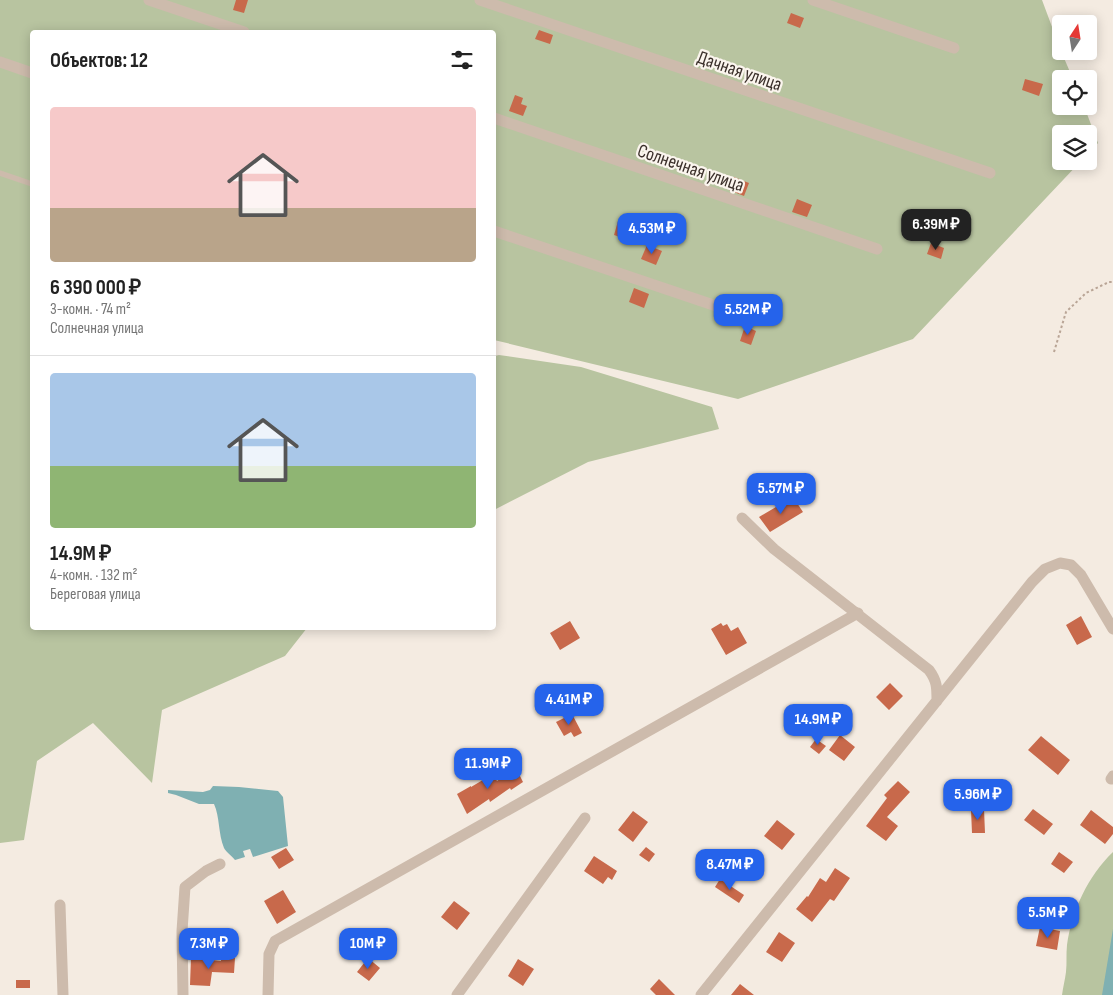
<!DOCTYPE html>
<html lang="ru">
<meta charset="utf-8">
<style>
body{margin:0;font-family:"Sofia Sans Condensed",sans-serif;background:#f6f6f6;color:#222;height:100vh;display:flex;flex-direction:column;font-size:19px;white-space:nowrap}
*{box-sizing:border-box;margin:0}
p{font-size:16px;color:#767676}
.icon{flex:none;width:28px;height:28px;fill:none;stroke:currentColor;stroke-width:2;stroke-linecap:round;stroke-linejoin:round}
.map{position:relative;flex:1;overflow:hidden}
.side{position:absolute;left:30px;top:30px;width:466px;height:600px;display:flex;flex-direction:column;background:#fff;border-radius:5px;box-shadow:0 2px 12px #0003}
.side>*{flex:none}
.needle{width:32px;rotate:12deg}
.controls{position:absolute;left:1052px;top:15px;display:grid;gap:10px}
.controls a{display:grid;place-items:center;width:45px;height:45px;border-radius:5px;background:#fff;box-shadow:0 2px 12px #0003;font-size:25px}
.price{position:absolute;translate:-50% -42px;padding:0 11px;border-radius:10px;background:#2563eb;color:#fff;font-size:16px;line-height:32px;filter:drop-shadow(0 1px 2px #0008)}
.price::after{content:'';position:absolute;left:50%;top:30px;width:15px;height:11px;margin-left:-8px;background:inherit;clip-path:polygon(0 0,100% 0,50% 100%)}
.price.on{background:#222;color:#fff}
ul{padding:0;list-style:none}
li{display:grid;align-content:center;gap:10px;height:265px;padding:0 20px}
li+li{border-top:1px solid #e0e0e0}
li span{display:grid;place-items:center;height:155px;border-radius:5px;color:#555}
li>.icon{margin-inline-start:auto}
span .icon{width:90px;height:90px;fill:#fffc;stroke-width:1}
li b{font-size:21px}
h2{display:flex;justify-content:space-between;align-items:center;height:60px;padding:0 20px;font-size:21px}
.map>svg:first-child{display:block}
</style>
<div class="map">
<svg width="1113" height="995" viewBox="0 0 1113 995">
<rect width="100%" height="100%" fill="#f4ebe1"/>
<!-- green -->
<path fill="#b8c4a0" d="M0,0H1042L1061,51L1073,79H1061V106H1084L1098,143L1089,153V134H1061V161H1081L913,339L738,399L494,340V32H32V628H307L285,656L162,710L152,783L93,723L37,761L24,840L0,843Z
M499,355L581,367L712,407L719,429L588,462L494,510V356Z
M1113,852V995H1062C1063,987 1065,980 1066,972C1067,963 1066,954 1067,945C1072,910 1088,876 1113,852Z"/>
<!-- water -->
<path fill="#7fb0b2" d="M213,786L239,787L278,791L283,797L288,846L253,857L250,849L243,851L245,857L235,860C232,856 226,852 224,848C218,834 220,817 214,804H199L176,795L168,793V790L203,792L210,790Z
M1113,929V995H1102Z"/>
<!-- building -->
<path fill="#c8694b" d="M236,0H248L244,13L233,10Z
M791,13L804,18L800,28L787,23Z
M539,30L553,35L550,44L535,39Z
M1025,79L1043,84L1039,96L1022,90Z
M515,95L523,98L521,104L527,106L523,116L509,111Z
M734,177L749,183L744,196L729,190Z
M797,199L812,205L807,217L792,212Z
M618,221L633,226L629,240L614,235Z
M931,243L944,248L941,259L927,254Z
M647,245L662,251L656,265L641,259Z
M634,288L649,294L644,308L629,302Z
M745,326L756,331L751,345L740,341Z
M793,497L803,512L770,532L759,517Z
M1081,616L1092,637L1077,645L1066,625Z
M570,621L580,638L560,650L550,633Z
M721,623L723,626L727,624L731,631L738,627L747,643L726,655L711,629Z
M890,683L903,696L889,710L876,697Z
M572,714L582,733L574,737L571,732L564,736L556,722Z
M840,735L855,747L844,761L829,750Z
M1041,736L1070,760L1058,775L1028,750Z
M816,739L826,746L819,754L810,747Z
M516,768L523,782L511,790L510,788L490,802L489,799L467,814L457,794L471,786V787L493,774L497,781Z
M898,781L910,792L887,817L898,826L886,841L866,826L887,798L884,795Z
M984,809L985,833H972L971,810Z
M1033,809L1053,824L1044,835L1024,820Z
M1091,810L1113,827V834L1105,844L1080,825Z
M633,811L648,822L633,842L618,830Z
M777,820L795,834L782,850L764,836Z
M646,847L655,854L649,862L639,855Z
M286,848L294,860L279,869L271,857Z
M1059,852L1073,862L1064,873L1051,864Z
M594,856L617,871L612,880L608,877L603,884L584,871Z
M835,868L850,878L834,901L830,899L812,922L796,909L807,896L808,897L820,878L826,882Z
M720,879L744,895L739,903L715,887Z
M283,890L296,912L277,924L264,901Z
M454,901L470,913L457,930L441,917Z
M1040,927L1060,931L1057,950L1036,946Z
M779,932L795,943L782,962L766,952Z
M221,957L235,958L234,973L212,972L210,986L190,985L191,958L221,961Z
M368,958L380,968L369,981L357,972Z
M518,959L534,969L523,986L508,976Z
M659,979L675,995H656L650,989Z
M16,980H30V988H16Z
M740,984L754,995H731Z"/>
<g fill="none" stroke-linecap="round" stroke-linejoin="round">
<!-- path -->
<path stroke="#b9a596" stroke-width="2" stroke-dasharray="2.5 2.5" stroke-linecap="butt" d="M1054,352L1066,312L1086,293L1109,282H1113"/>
<!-- service -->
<path stroke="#cdbbac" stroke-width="5.5" d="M0,173L32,184"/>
<!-- minor -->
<path stroke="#cdbbac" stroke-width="11" d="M149,0L244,32
M480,0L990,173
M813,0L954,48
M0,62L32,73
M494,118L877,249
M494,231L740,314
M742,518L774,549L929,670C937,681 937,687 937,701
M1111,779L1113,776
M60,905L63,995
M183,995L182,931L185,887L206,871L220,864
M268,995L269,954L275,941L858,613
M457,995L585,818
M701,995L1032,582L1045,569L1060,563L1071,565L1081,575L1113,629"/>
</g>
<g text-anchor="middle" stroke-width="4.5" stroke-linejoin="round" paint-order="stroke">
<!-- street labels -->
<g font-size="19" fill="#3b302b" stroke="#fbf5ee">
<text transform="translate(740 70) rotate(19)" y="7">Дачная улица</text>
<text transform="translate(691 167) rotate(19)" y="7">Солнечная улица</text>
</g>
</g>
</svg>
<div class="controls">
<a><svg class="needle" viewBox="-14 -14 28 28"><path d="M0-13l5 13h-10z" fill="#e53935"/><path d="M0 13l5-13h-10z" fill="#767676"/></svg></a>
<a><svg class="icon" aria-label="locate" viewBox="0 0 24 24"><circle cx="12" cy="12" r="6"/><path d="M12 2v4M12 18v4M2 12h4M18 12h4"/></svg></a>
<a><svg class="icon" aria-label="layers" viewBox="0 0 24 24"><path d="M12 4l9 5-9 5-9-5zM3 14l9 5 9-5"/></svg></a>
</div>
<b class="price on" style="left:936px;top:251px">6.39M ₽</b>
<b class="price" style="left:652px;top:255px">4.53M ₽</b>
<b class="price" style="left:748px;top:336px">5.52M ₽</b>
<b class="price" style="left:781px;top:515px">5.57M ₽</b>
<b class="price" style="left:569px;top:726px">4.41M ₽</b>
<b class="price" style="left:818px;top:746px">14.9M ₽</b>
<b class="price" style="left:488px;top:790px">11.9M ₽</b>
<b class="price" style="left:978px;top:821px">5.96M ₽</b>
<b class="price" style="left:730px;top:891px">8.47M ₽</b>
<b class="price" style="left:1048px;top:939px">5.5M ₽</b>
<b class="price" style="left:209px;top:970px">7.3M ₽</b>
<b class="price" style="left:368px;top:970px">10M ₽</b>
<section class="side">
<h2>Объектов: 12<svg class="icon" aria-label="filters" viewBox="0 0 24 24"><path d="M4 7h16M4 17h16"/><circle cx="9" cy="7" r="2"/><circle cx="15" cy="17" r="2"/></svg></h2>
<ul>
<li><span style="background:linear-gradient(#f6c9c9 65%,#b9a48a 0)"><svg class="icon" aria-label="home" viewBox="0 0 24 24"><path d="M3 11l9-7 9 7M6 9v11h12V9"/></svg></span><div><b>6 390 000 ₽</b><p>3-комн. · 74 m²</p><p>Солнечная улица</p></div></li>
<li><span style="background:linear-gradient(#a9c7e8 60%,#8fb573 0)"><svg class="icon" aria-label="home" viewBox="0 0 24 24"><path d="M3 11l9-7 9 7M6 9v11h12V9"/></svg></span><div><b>14.9M ₽</b><p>4-комн. · 132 m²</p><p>Береговая улица</p></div></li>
</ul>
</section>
</div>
